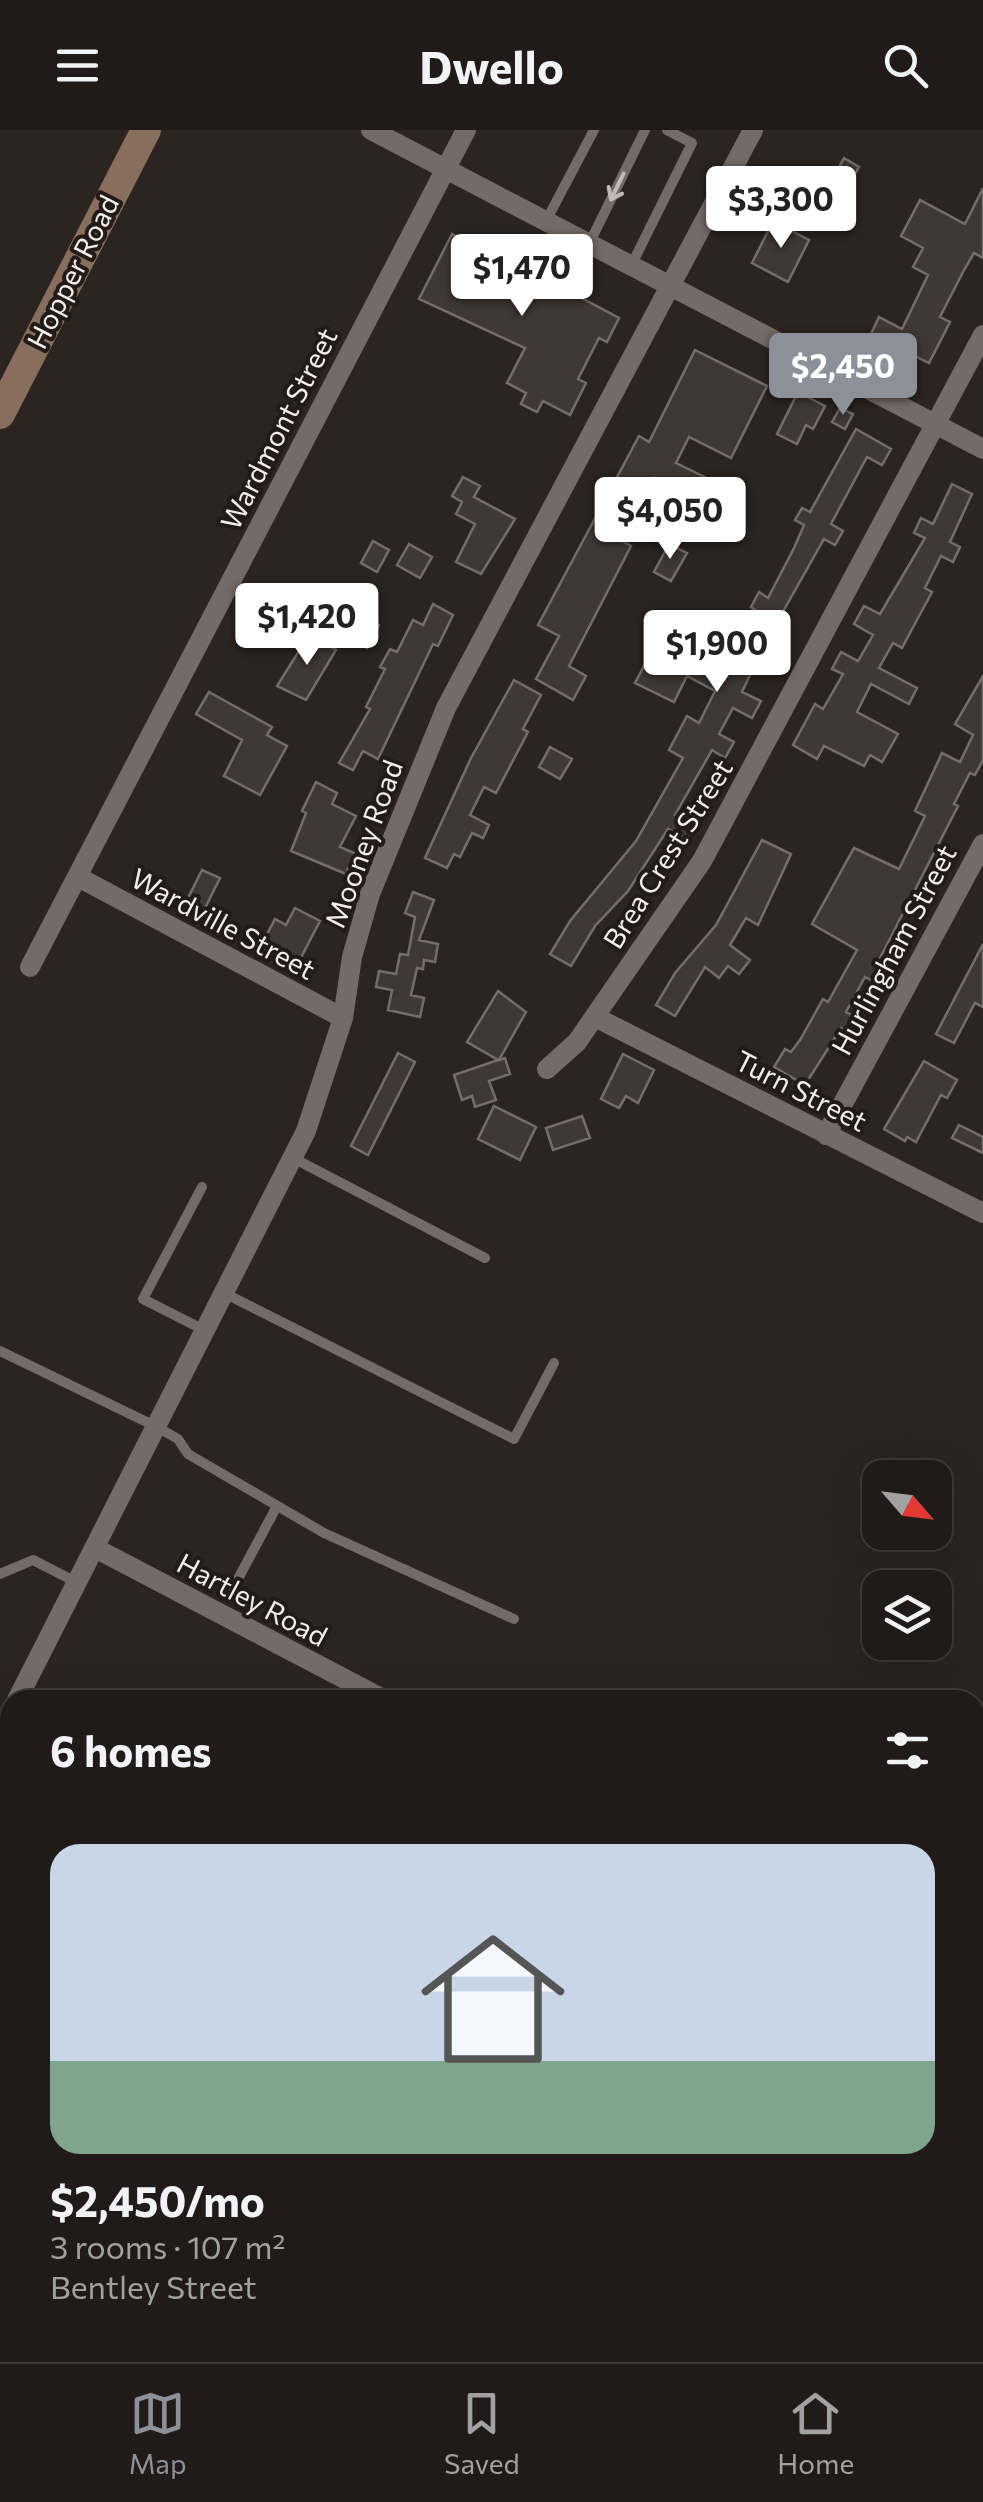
<!DOCTYPE html>
<meta charset="utf-8">
<style>
body{margin:0;font-family:Commissioner,sans-serif;background:#282421;color:#f1f3f6;height:100vh;display:flex;flex-direction:column;font-size:38px;white-space:nowrap}
*{box-sizing:border-box;margin:0}
p{font-size:32px;color:#a2a1a2}
.icon{flex:none;width:55px;height:55px;fill:none;stroke:currentColor;stroke-width:2;stroke-linecap:round;stroke-linejoin:round}
.map{position:relative;flex:1;overflow:hidden}
.drawer{position:absolute;left:0px;top:1560px;width:985px;height:672px;display:flex;flex-direction:column;background:#201b18;border-radius:30px 30px 0 0;box-shadow:0 10px 40px #0002,0 0 0 2px #3d3937}
.drawer>*{flex:none}
.needle{width:65px;rotate:118deg}
.controls{position:absolute;left:862px;top:1330px;display:grid;gap:20px}
.controls a{display:grid;place-items:center;width:90px;height:90px;border-radius:20px;background:#201b18;box-shadow:0 10px 40px #0002,0 0 0 2px #3d3937;font-size:50px}
.price{position:absolute;translate:-50% -85px;padding:0 22px;border-radius:10px;background:#fff;color:#222;font-size:32px;line-height:65px;filter:drop-shadow(0 2px 5px #0008)}
.price::after{content:'';position:absolute;left:50%;top:60px;width:30px;height:22px;margin-left:-15px;background:inherit;clip-path:polygon(0 0,100% 0,50% 100%)}
.price.current{background:#8c9099;color:#fff}
ul{padding:0;list-style:none}
li{display:grid;align-content:center;gap:20px;height:530px;padding:0 50px}
li span{display:grid;place-items:center;height:310px;border-radius:30px;color:#555}
li>.icon{margin-inline-start:auto}
span .icon{width:180px;height:180px;fill:#fffc;stroke-width:1}
li b{font-size:42px}
h2{display:flex;justify-content:space-between;align-items:center;height:120px;padding:0 50px;font-size:42px}
header{display:flex;justify-content:space-between;align-items:center;height:130px;padding:0 50px;background:#201b18;font-size:45px;font-weight:700}
.tabs{display:flex;justify-content:space-around;align-items:center;height:140px;border-top:2px solid #3d3937;background:#201b18;font-size:28px;color:#a2a1a2}
.tabs a{display:grid;justify-items:center;gap:5px}
.tabs .current{color:#8c9099}
.map>svg:first-child{display:block}
</style>
<header><svg class="icon" aria-label="menu" viewBox="0 0 24 24"><path d="M4 6h16M4 12h16M4 18h16"/></svg>Dwello<svg class="icon" aria-label="search" viewBox="0 0 24 24"><circle cx="10" cy="10" r="6"/><path d="M15 15l6 6"/></svg></header>
<div class="map">
<svg width="983" height="2232" viewBox="0 0 983 2232">
<rect width="100%" height="100%" fill="#2b2420"/>
<!-- building -->
<path fill="#403834" stroke="#756d67" stroke-width="2.5" d="M844,28L859,37L851,51L836,43Z
M983,58V128L974,123L964,140L940,187L950,192L929,233L871,204L879,187L902,199L928,145L913,137L923,118L901,106L920,70L965,94Z
M773,91L809,110L788,152L752,133Z
M452,104L488,123L490,119L619,188L607,212L599,208L578,249L586,253L570,285L543,271L537,282L521,274L526,263L507,253L525,218L419,169Z
M695,220L767,256L731,328L689,307L676,333L715,352L705,373L655,348L624,412L631,416L569,536L586,546L573,570L536,549L559,506L538,495L639,306L649,312Z
M798,262L825,276L813,299L806,295L797,314L777,304Z
M840,278L853,284L845,299L832,292Z
M856,299L891,319L882,335L867,327L831,394L843,401L835,415L824,409L763,517L742,562L761,571L752,588L733,578L719,604L734,612L725,628L712,620L675,685L694,696L687,710L668,699L628,761L595,796L571,836L550,824L570,791L636,711L683,628L669,620L687,586L699,593L715,561L687,546L674,572L635,553L644,536L648,538L660,514L725,549L757,481L751,477L759,462L768,468L794,418L804,395L795,390L802,378L810,382Z
M463,347L480,356L474,367L515,389L481,444L456,432L475,394L456,384L462,372L452,366Z
M952,354L972,364L950,412L960,417L953,432L941,426L925,458L932,462L911,501L902,518L893,513L879,538L917,558L909,574L871,554L857,582L898,604L882,632L870,625L864,636L824,616L817,629L793,615L815,574L823,579L843,544L832,539L841,522L858,531L873,505L854,494L864,476L880,484L925,408L914,403L921,388L933,394Z
M373,411L389,420L377,442L361,433Z
M409,414L432,427L420,448L397,435Z
M669,414L687,423L671,451L654,442Z
M433,474L453,485L438,516L433,514L378,629L363,621L353,640L339,633L370,579L366,577L385,539L380,537L390,519L397,522L413,490L423,495Z
M363,486L379,495L367,518L350,509Z
M309,505L336,520L306,570L277,556Z
M983,546V630L975,645L970,643L954,674L958,676L876,836L893,845L885,858L865,847L846,882L861,890L853,905L841,898L805,955L774,937L785,919L791,922L800,910L823,869L828,872L857,820L812,794L854,718L899,739L925,686L915,681L942,623L960,632L973,605L955,594Z
M514,550L541,565L523,599L528,602L496,663L484,657L470,685L489,695L483,708L472,703L460,727L454,724L447,738L425,728L471,628Z
M209,562L272,597L267,605L287,616L260,665L224,646L242,610L196,584Z
M550,617L572,629L560,649L539,637Z
M316,652L337,663L332,674L356,686L340,717L354,723L346,744L291,721L306,683L302,681Z
M762,710L791,724L758,795L746,788L730,815L750,830L739,844L728,836L719,848L705,837L675,886L656,875L675,843L716,795Z
M202,740L220,748L203,782L185,774Z
M413,762L434,770L419,810L438,814L435,832L424,830L423,839L417,838L411,865L424,868L420,887L388,880L392,860L376,857L379,841L396,844L400,824L408,825L415,787L405,783Z
M295,778L320,791L296,837L260,818L275,789L286,795Z
M983,814V877L975,873L954,913L936,904Z
M498,861L526,882L499,930L505,928L510,944L489,951L496,970L475,977L472,966L462,970L454,945L498,930L467,912Z
M398,923L415,932L368,1025L351,1016Z
M623,924L654,940L638,973L626,966L619,978L601,969Z
M924,931L957,950L947,968L941,965L916,1012L907,1007L905,1011L884,999Z
M494,976L536,997L520,1030L478,1009Z
M582,986L590,1008L553,1020L546,998Z
M959,995L983,1007V1023L952,1008Z"/>
<g fill="none" stroke-linecap="round" stroke-linejoin="round">
<!-- service -->
<path stroke="#746b66" stroke-width="10" d="M546,91L594,0
M589,114L645,0
M631,136L692,13L667,0
M293,1028L485,1128
M202,1057L143,1169L206,1201
M226,1164L514,1309L554,1233
M0,1221L157,1297L178,1309L188,1324L324,1403L514,1489
M0,1444L33,1430L76,1452
M239,1447L277,1376
M0,1690L10,1695
M0,1708L10,1714
M0,1986L10,1992"/>
<!-- minor -->
<path stroke="#746b66" stroke-width="20" d="M371,0L983,319
M78,747L343,888
M30,837L466,0
M595,887L983,1083
M547,939L577,912L702,731L983,205
M826,1005L983,714
M95,1418L385,1570
M17,1570L306,1001L343,888L352,827L370,764L446,578L753,0
M0,1602L10,1583
M975,1754L983,1758
M311,2232L316,2222
M561,2232L566,2222
M808,2232L810,2222"/>
<!-- secondary -->
<path stroke="#886e5d" stroke-width="30" d="M0,284L146,0"/>
</g>
<!-- one-way arrows -->
<defs><path id="oneway-shaft" d="M-6 0H5M1.5-3L5.5 0L1.5 3" fill="none" stroke-width="1.6" stroke-linecap="round" stroke-linejoin="round" transform="scale(2.5)"/></defs>
<use stroke="#c1bab6" href="#oneway-shaft" transform="translate(617 57) rotate(116)"/>
<g text-anchor="middle" stroke-width="8" stroke-linejoin="round" paint-order="stroke">
<!-- street labels -->
<g font-size="28" fill="#f4efec" stroke="#221b17">
<text transform="translate(73 142) rotate(-63)" y="10">Hopper Road</text>
<text transform="translate(279 299) rotate(-63)" y="10">Wardmont Street</text>
<text transform="translate(364 714) rotate(-70)" y="10">Mooney Road</text>
<text transform="translate(668 724) rotate(-58)" y="10">Brea Crest Street</text>
<text transform="translate(223 794) rotate(28)" y="10">Wardville Street</text>
<text transform="translate(894 820) rotate(-62)" y="10">Hurlingham Street</text>
<text transform="translate(801 961) rotate(27)" y="10">Turn Street</text>
<text transform="translate(252 1470) rotate(28)" y="10">Hartley Road</text>
</g>
</g>
</svg>
<div class="controls">
<a><svg class="needle" viewBox="-14 -14 28 28"><path d="M0-13l5 13h-10z" fill="#e53935"/><path d="M0 13l5-13h-10z" fill="#a2a1a2"/></svg></a>
<a><svg class="icon" aria-label="layers" viewBox="0 0 24 24"><path d="M12 4l9 5-9 5-9-5zM3 14l9 5 9-5"/></svg></a>
</div>
<b class="price" style="left:781px;top:121px">$3,300</b>
<b class="price" style="left:522px;top:189px">$1,470</b>
<b class="price current" style="left:843px;top:288px">$2,450</b>
<b class="price" style="left:670px;top:432px">$4,050</b>
<b class="price" style="left:307px;top:538px">$1,420</b>
<b class="price" style="left:717px;top:565px">$1,900</b>
<section class="drawer">
<h2>6 homes<svg class="icon" aria-label="filters" viewBox="0 0 24 24"><path d="M4 7h16M4 17h16"/><circle cx="9" cy="7" r="2"/><circle cx="15" cy="17" r="2"/></svg></h2>
<ul>
<li><span style="background:linear-gradient(#c9d6e8 70%,#7fa58c 0)"><svg class="icon" aria-label="home" viewBox="0 0 24 24"><path d="M3 11l9-7 9 7M6 9v11h12V9"/></svg></span><div><b>$2,450/mo</b><p>3 rooms · 107 m²</p><p>Bentley Street</p></div></li>
</ul>
</section>
</div>
<nav class="tabs">
<a class="current"><svg class="icon" aria-label="map" viewBox="0 0 24 24"><path d="M3 6l6-2 6 2 6-2v14l-6 2-6-2-6 2zM9 4v14M15 6v14"/></svg>Map</a>
<a><svg class="icon" aria-label="saved" viewBox="0 0 24 24"><path d="M7 4h10v16l-5-4-5 4z"/></svg>Saved</a>
<a><svg class="icon" aria-label="home" viewBox="0 0 24 24"><path d="M3 11l9-7 9 7M6 9v11h12V9"/></svg>Home</a>
</nav>
